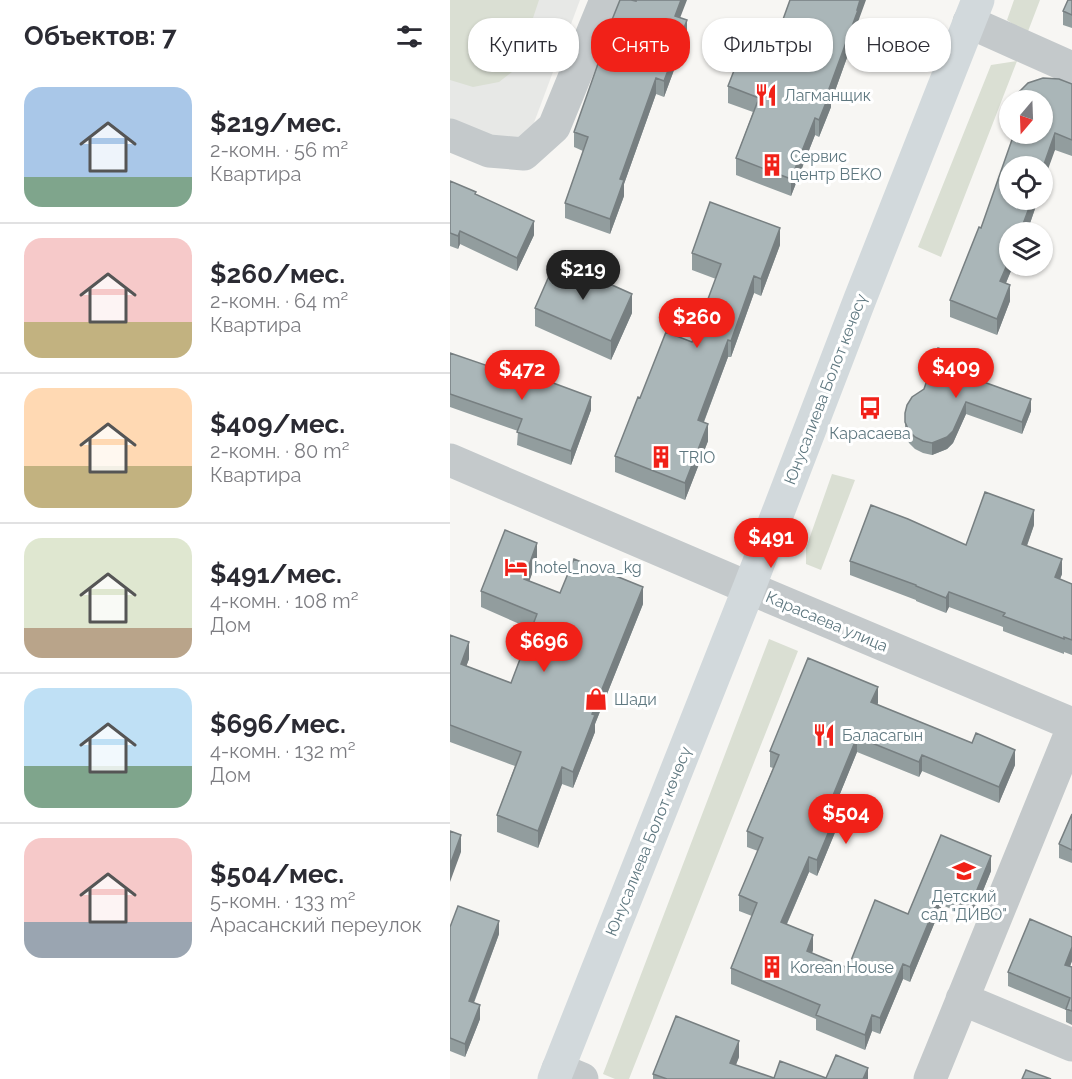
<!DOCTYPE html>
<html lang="ru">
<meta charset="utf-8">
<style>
body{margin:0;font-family:Raleway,sans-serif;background:#f2f2f3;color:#2b2b33;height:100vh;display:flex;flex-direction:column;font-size:22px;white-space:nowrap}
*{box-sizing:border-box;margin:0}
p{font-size:20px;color:#7c7c81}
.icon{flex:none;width:33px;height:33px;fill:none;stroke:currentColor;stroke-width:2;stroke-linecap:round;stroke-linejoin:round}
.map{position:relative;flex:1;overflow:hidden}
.side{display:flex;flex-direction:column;background:#fff;width:450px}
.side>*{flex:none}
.guide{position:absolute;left:18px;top:18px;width:513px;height:54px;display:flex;gap:12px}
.needle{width:39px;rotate:199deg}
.buttons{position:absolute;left:549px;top:90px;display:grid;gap:12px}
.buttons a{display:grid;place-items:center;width:54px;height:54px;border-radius:50%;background:#fff;box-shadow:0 2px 4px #0004;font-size:30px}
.price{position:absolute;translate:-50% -51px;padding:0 14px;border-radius:21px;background:#f12118;color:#fff;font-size:20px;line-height:39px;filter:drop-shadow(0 2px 3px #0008)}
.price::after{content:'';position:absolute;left:50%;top:36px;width:18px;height:14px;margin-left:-9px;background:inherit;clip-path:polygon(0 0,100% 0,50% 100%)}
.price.on{background:#222;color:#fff}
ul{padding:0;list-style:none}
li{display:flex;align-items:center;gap:18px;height:150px;padding:0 24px}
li+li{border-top:2px solid #e1e1e2}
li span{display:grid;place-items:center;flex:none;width:168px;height:120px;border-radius:18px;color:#555}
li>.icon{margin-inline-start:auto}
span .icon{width:72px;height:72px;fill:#fffc;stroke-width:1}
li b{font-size:26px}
h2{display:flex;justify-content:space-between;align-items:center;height:72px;padding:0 24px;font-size:26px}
.pill{padding:0 21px;border-radius:24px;background:#fff;box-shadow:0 2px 4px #0004;font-size:21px;line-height:54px}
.pill.on{background:#f12118;color:#fff}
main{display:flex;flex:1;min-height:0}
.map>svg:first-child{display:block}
</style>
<main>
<section class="side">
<h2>Объектов: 7<svg class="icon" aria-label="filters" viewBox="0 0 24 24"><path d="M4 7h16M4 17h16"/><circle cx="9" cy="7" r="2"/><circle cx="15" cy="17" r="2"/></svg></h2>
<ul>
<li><span style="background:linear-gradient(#a9c7e8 75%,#7fa58c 0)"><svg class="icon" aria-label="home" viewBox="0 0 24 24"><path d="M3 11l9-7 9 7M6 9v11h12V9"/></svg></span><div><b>$219/мес.</b><p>2-комн. · 56 m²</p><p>Квартира</p></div></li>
<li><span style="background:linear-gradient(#f6c9c9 70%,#c2b280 0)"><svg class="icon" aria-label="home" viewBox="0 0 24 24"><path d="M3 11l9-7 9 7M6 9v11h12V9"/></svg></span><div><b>$260/мес.</b><p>2-комн. · 64 m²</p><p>Квартира</p></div></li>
<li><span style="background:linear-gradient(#ffd9b3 65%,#c2b280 0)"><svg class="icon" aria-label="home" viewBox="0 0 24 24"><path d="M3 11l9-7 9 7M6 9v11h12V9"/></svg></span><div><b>$409/мес.</b><p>2-комн. · 80 m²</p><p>Квартира</p></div></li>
<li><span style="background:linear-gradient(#dfe7d0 75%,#b9a48a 0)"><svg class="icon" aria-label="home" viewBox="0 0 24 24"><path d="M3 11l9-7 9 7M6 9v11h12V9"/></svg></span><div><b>$491/мес.</b><p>4-комн. · 108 m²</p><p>Дом</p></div></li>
<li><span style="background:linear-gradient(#bfe0f5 65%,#7fa58c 0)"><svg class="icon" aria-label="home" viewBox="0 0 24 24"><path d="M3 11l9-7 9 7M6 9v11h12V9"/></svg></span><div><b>$696/мес.</b><p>4-комн. · 132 m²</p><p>Дом</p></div></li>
<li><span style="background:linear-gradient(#f6c9c9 70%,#9aa5b1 0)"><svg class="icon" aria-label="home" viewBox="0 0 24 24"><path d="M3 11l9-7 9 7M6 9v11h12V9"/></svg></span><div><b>$504/мес.</b><p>5-комн. · 133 m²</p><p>Арасанский переулок</p></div></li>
</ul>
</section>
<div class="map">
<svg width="622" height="1079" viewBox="0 0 622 1079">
<rect width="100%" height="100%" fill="#f7f6f3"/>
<!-- built -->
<path fill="#e7e8e6" d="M0,0H130L76,144L0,125Z"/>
<!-- green -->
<path fill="#dadfd3" d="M0,0H89L66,69L49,82L23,87L0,80Z
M564,0H590L577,34L557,20Z
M567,61L491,257L468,247L541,65Z
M382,474L405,480L371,570L356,564V548Z
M319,639L348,651L179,1079H165L153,1074Z"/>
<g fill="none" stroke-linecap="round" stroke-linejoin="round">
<!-- minor -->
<path stroke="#c4c9cb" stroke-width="33" d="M519,22L622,68
M0,135L39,151L74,154L104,127L156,0
M0,460L299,588L622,724
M512,999L622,1045
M108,1069L132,1079
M480,1079L622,730"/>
<!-- major -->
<path stroke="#d2d9dc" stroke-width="33" d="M104,1079L299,588L410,299L528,0"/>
</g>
<!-- wall -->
<path fill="#929d9e" d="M622,0V28L613,25V11Z
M186,1L230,18L237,35L214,97L206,94L174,184V196L160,234L115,218V203L133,151L124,147V132L147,69V57Z
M408,22V27L381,102V107L369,137L365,135L341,196L286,175V158L303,112L278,103V86L323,47Z
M622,84V156L605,150L560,200H588L577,232L560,266H563L556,283L560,301L547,335L500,317V300L531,228Z
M560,104V132L554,130V113Z
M0,181L26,195L84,235L67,271L10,244L8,249L0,246Z
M330,245L311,296L304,293L281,357H278L254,422L258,441L235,500L165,472V456L190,398L242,342L266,279L242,270V253Z
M85,308L182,313L161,360L85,326Z
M0,353L141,410L121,465L67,445L68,431L0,407Z
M522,372L520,377L581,411L572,434L516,414L503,443L497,449L482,455L473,453L465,449L459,443L455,434V413Z
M584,525L577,546L612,574L610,579L622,584V655L614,652V654L553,631V627L499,607L496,613L466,601V600L400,575V561L516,545Z
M87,560L79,581L110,593L193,604L145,724V732L123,788L112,784L88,848L47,832V815L65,766L0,742V635L19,659L16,666L61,683L81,629L31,607V591Z
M428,703L427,705L565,765L549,803L472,771L469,777L407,752L382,813L386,830L367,876L359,872L337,924L363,950L362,953L398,968L458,914L491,835L541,871L522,918L492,905L460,982L453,979L430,1034L422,1031L415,1050L366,1030V1019L281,984V968L302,916L289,911V895L308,851L297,847V831L323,768L320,767V751Z
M622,814V863L609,858V844Z
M0,927L49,934L24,1003L30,1019L15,1057L0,1051Z
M622,937V961L620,967H622V1025L616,1022V1010L558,986V972Z
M289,1057L286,1065L324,1078L418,1079H203V1074Z"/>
<!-- shaded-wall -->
<path fill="#777f81" d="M231,0H237L225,31V16Z
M410,0H416L408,22V27L381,102V107L369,137V120L379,89Z
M237,20V35L214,97V81Z
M206,78V94L174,184V196L160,234V219L170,179Z
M365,118V135L341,196V179Z
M605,133V150L592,186V170Z
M582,200H588L577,232H570Z
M84,221V235L67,271V258Z
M330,228V245L311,296V279Z
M10,231V244L8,249V236Z
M560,258V266H563L550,297V281Z
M304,276V293L281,357V341Z
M560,285V301L547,335V319Z
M182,294V313L161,360V341Z
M278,340V357L248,437V420Z
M522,360V372L517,388V376Z
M141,397V410L121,465V451Z
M581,399V411L572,434V422Z
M516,402V414L503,443L497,449L482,455V443Z
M258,424V441L235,500V483Z
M584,510V525L572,559V544Z
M87,543V560L74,596V579Z
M612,559V574L605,592V577Z
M193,587V604L145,724V732L123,788V772L142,714Z
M499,592V607L496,613V598Z
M19,642V659L11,681V664Z
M428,687V703L421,718V702Z
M407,737V752L377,826V810Z
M565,750V765L549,803V787Z
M472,755V771L469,777V762Z
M112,767V784L88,848V831Z
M386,814V830L367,876V860Z
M11,835V852L0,882V865Z
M541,856V871L522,918V902Z
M359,857V872L331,937V922Z
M492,890V905L460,982V967Z
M49,921V934L19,1015V1001Z
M363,935V950L357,967V951Z
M622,947V961L615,978V965Z
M453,964V979L430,1034V1018Z
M30,1005V1019L15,1057V1044Z
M422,1015V1031L415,1050V1035Z
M289,1041V1057L280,1079V1063Z
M418,1068V1079H413Z"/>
<!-- building -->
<path fill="#aab6b8" stroke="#777f81" stroke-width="1.5" d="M170,0H181L186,1V0H231L225,16L237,20L214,81L206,78L170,179L174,180L160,219L115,203L138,137L124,132L150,58L147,57Z
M340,0H410L407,10H408L379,89L381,90L369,120L365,118L341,179L286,158L309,98L278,86L297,37L323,47Z
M618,0H622V15L613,11Z
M593,78L609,79L622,84V140L605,133L592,170V166H560V200H582L570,232H560V258L550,281L560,285L547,319L500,300L529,227L531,228L564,134H592V100H562L564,97L578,83Z
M560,104V115L554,113Z
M0,181L26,192L25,194L84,221L67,258L10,231L8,236L0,233Z
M260,202L330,228L311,279L304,276L281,341L278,340L248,420L258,424L235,483L165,456L188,397L190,398L216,332L242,342L271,264L242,253Z
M106,260L182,294L161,341L85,308Z
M488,348L522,360L517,376L581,399L572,422L516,402L503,431L497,437L482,443L473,441L465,437L459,431L455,422V413L457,405L462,397L474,389Z
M0,353L85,382L87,377L141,397L121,451L67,432L72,419L0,394Z
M535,492L584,510L572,544L612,559L605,577L622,584V640L614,637V639L553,616L555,613L499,592L496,598L466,586V585L400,561L421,505L458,519L516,545Z
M55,530L87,543L74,579L110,593L124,559L193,587L142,714L145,715L123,772L112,767L88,831L47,815L71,752L0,725V635L19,642L11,664L61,683L87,614L31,591Z
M358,658L428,687L421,702L522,743L526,733L565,750L549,787L472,755L469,762L407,737L377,810L386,814L367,860L359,857L331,922L363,935L357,951L398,968L425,900L458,914L491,835L541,856L522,902L492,890L460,967L453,964L430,1018L422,1015L415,1035L366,1015L370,1005L281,968L307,903L289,895L313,838L297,831L329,755L320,751Z
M622,814V850L609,844Z
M0,831L11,835L0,865Z
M8,906L49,921L19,1001L30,1005L15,1044L0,1038V927Z
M580,919L622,937V947L615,965L622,967V1011L616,1009L620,998L558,972Z
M226,1016L289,1041L280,1063L324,1078L330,1061L376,1078L386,1055L418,1068L413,1079H217L203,1074Z
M576,1070L601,1079H572Z"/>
<!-- icons -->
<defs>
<g id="restaurant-bare" transform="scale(1.8)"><path d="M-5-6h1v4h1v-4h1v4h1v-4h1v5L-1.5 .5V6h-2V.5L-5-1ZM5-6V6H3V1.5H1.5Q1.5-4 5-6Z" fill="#f12118" stroke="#fff" stroke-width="2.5" paint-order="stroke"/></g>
<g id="building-bare" transform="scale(1.8)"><path d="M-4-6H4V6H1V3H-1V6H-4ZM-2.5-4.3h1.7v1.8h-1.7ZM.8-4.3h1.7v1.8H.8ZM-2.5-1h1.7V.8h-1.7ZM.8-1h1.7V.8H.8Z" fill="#f12118" stroke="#fff" stroke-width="2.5" paint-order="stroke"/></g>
<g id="bus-bare" transform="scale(1.8)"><path d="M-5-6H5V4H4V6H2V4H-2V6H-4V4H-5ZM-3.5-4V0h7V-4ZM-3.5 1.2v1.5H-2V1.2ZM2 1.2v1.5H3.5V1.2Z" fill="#f12118" stroke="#fff" stroke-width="2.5" paint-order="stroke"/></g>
<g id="hotel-bare" transform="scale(1.8)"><path d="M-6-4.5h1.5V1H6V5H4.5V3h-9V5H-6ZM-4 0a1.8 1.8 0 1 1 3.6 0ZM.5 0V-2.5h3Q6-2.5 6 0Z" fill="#f12118" stroke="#fff" stroke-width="2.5" paint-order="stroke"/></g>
<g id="shop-bare" transform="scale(1.8)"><path d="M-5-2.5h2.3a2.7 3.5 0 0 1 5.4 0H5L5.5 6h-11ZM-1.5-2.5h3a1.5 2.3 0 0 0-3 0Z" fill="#f12118" stroke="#fff" stroke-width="2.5" paint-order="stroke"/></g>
<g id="school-bare" transform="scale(1.8)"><path d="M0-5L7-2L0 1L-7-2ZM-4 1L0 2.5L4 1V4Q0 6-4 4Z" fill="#f12118" stroke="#fff" stroke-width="2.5" paint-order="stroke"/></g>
</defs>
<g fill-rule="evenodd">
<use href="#restaurant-bare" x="316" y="95"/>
<use href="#building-bare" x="322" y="165"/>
<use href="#bus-bare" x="420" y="408"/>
<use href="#building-bare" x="211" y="457"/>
<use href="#hotel-bare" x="66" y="567"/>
<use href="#shop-bare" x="146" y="699"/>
<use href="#restaurant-bare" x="374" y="735"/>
<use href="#school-bare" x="514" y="871"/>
<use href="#building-bare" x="322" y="967"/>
</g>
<g text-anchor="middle" stroke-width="6" stroke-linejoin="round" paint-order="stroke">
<!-- poi labels -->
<g font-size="16" fill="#5f7880" stroke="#fff" text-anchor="start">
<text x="334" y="101">Лагманщик</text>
<text x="340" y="162">Сервис<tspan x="340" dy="18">центр BEKO</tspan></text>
<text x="420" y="439" text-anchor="middle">Карасаева</text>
<text x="229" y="463">TRIO</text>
<text x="84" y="573">hotel_nova_kg</text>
<text x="164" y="705">Шади</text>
<text x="392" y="741">Баласагын</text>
<text x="514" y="902" text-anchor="middle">Детский<tspan x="514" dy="18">сад "ДИВО"</tspan></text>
<text x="340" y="973">Korean House</text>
</g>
<!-- street labels -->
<g font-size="16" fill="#5f7880" stroke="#fff">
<text transform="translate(375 389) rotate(-69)" y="6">Юнусалиева Болот көчөсү</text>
<text transform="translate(377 621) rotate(23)" y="6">Карасаева улица</text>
<text transform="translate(198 841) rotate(-68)" y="6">Юнусалиева Болот көчөсү</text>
</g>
</g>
</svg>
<div class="buttons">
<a><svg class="needle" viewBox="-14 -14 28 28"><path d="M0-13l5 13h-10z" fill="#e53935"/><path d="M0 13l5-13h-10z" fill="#7c7c81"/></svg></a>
<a><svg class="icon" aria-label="locate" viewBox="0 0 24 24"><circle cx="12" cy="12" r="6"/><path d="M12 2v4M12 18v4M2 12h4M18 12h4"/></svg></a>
<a><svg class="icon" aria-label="layers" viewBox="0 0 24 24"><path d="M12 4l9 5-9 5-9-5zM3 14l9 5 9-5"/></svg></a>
</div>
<b class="price on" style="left:133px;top:301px">$219</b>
<b class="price" style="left:247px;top:349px">$260</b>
<b class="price" style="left:506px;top:399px">$409</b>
<b class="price" style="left:72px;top:401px">$472</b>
<b class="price" style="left:321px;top:569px">$491</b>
<b class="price" style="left:94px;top:673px">$696</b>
<b class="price" style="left:396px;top:845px">$504</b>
<div class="guide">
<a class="pill">Купить</a>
<a class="pill on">Снять</a>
<a class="pill">Фильтры</a>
<a class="pill">Новое</a>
</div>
</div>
</main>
